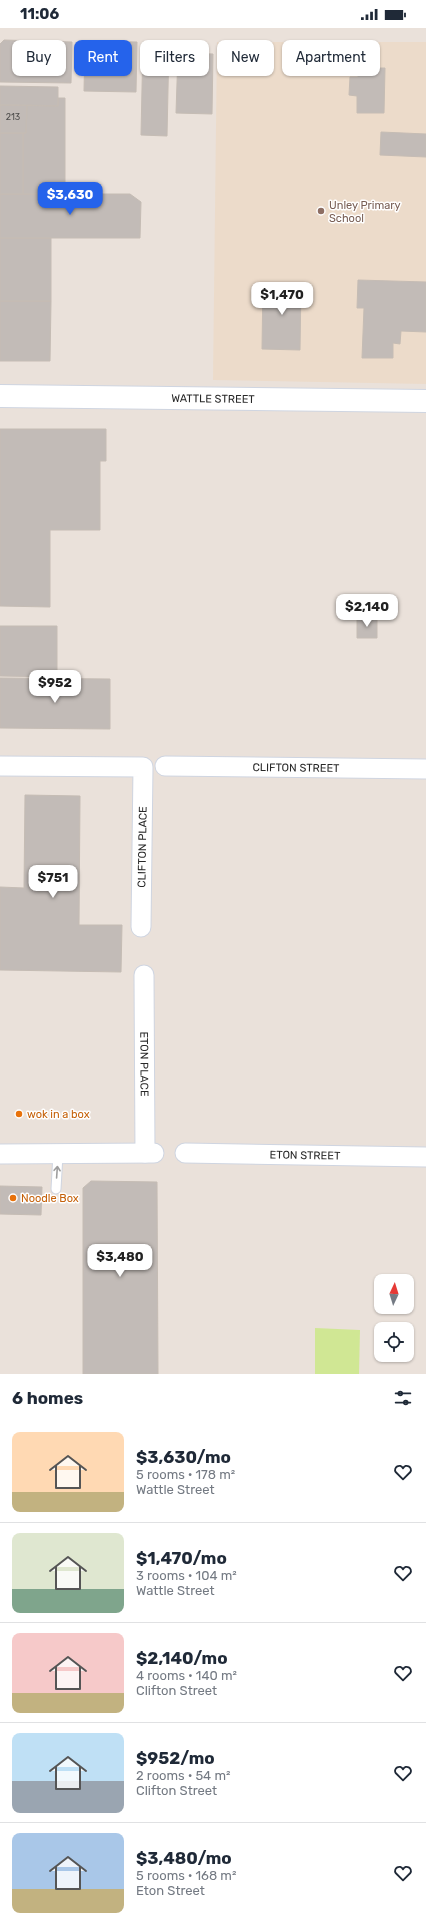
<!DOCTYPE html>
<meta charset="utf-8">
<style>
body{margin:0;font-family:Rubik,sans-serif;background:#f6f6f7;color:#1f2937;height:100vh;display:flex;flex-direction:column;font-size:15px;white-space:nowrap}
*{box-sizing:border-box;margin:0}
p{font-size:13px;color:#747a83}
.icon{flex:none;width:22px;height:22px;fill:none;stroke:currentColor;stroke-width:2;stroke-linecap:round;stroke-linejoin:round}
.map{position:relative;height:1346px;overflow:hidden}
.details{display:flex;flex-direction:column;background:#fff;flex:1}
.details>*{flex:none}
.banner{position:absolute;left:12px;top:12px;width:402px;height:36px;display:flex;gap:8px}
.needle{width:26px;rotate:4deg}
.controls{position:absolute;left:374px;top:1246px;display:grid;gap:8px}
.controls a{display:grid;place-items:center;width:40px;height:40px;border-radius:8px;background:#fff;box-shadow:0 1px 3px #0004;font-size:20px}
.price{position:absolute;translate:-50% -34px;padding:0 9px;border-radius:8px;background:#fff;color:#222;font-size:13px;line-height:26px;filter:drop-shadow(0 1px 2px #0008)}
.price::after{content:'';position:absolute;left:50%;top:24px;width:12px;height:9px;margin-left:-6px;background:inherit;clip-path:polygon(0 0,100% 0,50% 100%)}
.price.on{background:#2563eb;color:#fff}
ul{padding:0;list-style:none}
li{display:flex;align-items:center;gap:12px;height:100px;padding:0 12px}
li+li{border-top:1px solid #e0e1e3}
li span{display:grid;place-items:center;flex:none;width:112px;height:80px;border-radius:8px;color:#555}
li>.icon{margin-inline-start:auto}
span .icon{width:48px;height:48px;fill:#fffc;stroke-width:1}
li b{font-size:17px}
h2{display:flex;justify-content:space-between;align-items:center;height:48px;padding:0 12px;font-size:17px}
.tag{padding:0 14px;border-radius:8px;background:#fff;box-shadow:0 1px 3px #0004;font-size:14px;line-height:36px}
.tag.on{background:#2563eb;color:#fff}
.status{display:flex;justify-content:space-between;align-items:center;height:28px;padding:0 20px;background:#fff;direction:ltr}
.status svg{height:11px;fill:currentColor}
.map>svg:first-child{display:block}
</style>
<div class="status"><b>11:06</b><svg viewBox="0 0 49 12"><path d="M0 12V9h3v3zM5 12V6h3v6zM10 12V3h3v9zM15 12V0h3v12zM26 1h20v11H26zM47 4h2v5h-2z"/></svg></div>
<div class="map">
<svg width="426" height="1346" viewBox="0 0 426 1346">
<rect width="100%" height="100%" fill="#eae1da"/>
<!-- education -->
<path fill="#ecdbca" d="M217,14H426V356L213,352Z"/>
<!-- pitch -->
<path fill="#d0e794" d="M315,1300L360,1302L359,1346H315Z"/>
<!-- building -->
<path fill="#c2bbb7" stroke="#c5bcb4" d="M4,12L72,14L71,55L0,54V16Z
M85,13L137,14L136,64L84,63Z
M143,14L169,15L167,108L141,107Z
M178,25L213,26L212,86L176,85Z
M358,40H385L384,85H357V68L349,67L350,49H358Z
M0,58L58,59V78L0,77Z
M58,70H65V166H23V105H26L27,77L58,78Z
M0,77H27L26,105H0Z
M381,104L426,106V129L380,127Z
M0,105H23V166H0Z
M0,166H130L141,174L140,210H0Z
M0,210H51V273H0Z
M358,252L426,254V304L401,303L400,316L393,315V330H362L364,280H357Z
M263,255L301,256L300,322L262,321Z
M0,273H51L50,333H0Z
M0,401H106V433H100V502H50V579L0,578Z
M357,590H377V610H357Z
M0,598H57V649L0,648Z
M0,650L110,651V701L0,700Z
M25,767L80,768L79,897H122L121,944L0,942V859L24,860Z
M91,1153L157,1154L158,1346H83V1160Z
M0,1158L42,1159L41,1187L0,1186Z"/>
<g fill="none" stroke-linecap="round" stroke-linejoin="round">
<!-- lane casing -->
<g stroke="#cfd5e1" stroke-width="11">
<path id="lane" d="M56,1161L58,1126"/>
</g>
<!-- street casing -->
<g stroke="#cfd5e1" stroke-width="21">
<g id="street">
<path d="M0,738L143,739L141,899"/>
<path id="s1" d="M165,738L426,741"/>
<path id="s2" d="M144,947L145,1125"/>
<path id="s3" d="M185,1125L426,1129"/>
<path d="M0,1126L154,1125"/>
</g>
</g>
<!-- secondary casing -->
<g stroke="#cfd5e1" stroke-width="24">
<g id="secondary">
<path id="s4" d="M0,368L426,373"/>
</g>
</g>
<!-- lane -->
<use href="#lane" stroke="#fff" stroke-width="9"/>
<!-- street -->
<use href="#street" stroke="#fff" stroke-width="19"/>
<!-- secondary -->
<use href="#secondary" stroke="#fff" stroke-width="22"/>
</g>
<!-- one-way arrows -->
<defs><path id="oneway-shaft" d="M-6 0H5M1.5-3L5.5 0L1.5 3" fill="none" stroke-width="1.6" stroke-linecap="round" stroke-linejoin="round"/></defs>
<use stroke="#9e9e9e" href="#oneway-shaft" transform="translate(57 1144) rotate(-86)"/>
<!-- markers -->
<circle fill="#8d6e63" stroke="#fff" stroke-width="1.5" cx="321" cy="183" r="4"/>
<g fill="#e8710a" stroke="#fff" stroke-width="1.5">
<circle cx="19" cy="1086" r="4"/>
<circle cx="13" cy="1170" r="4"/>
</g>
<g text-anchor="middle" stroke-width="3" stroke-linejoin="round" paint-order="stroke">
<!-- number labels -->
<g font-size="9" fill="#4e4d4c">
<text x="13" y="92">213</text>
</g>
<!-- education labels -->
<g font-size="11" fill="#785e54" stroke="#fff" text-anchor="start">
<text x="329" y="181">Unley Primary<tspan x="329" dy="13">School</tspan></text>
</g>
<!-- street labels -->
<g font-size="11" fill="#282828" stroke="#fff">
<text dy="4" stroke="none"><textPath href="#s4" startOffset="213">WATTLE STREET</textPath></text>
<text dy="4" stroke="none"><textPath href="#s1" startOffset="131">CLIFTON STREET</textPath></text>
<text transform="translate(142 819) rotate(-89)" y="4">CLIFTON PLACE</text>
<text dy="4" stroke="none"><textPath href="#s2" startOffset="89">ETON PLACE</textPath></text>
<text dy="4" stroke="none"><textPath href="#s3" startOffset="120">ETON STREET</textPath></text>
</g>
<!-- food labels -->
<g font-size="11" fill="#c56008" stroke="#fff" text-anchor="start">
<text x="27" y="1090">wok in a box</text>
<text x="21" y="1174">Noodle Box</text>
</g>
</g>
</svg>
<div class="controls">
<a><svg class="needle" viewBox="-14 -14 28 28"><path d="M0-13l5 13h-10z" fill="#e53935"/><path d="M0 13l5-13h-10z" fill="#747a83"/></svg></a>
<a><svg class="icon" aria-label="locate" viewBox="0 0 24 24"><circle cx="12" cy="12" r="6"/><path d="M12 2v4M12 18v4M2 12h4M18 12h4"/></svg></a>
</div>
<b class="price on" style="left:70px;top:188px">$3,630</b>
<b class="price" style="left:282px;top:288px">$1,470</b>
<b class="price" style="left:367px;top:600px">$2,140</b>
<b class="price" style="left:55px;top:676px">$952</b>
<b class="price" style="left:53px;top:871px">$751</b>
<b class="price" style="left:120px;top:1250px">$3,480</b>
<div class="banner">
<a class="tag">Buy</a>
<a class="tag on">Rent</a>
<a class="tag">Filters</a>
<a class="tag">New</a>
<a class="tag">Apartment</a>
</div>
</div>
<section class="details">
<h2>6 homes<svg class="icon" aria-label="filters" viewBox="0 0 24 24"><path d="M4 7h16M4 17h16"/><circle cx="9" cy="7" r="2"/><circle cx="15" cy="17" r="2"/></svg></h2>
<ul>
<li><span style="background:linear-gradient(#ffd9b3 75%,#c2b280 0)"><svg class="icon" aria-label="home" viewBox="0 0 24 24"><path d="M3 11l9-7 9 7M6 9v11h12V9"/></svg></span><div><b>$3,630/mo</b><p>5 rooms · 178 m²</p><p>Wattle Street</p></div><svg class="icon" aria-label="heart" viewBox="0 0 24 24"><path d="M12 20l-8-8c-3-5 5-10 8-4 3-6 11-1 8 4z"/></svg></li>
<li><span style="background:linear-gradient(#dfe7d0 70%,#7fa58c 0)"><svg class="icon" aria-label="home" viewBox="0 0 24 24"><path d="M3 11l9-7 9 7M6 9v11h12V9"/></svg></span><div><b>$1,470/mo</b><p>3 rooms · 104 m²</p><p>Wattle Street</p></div><svg class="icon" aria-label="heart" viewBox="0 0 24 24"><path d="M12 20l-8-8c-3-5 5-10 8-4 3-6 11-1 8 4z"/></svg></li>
<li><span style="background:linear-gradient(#f6c9c9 75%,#c2b280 0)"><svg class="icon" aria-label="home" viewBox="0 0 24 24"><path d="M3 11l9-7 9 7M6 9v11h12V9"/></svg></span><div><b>$2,140/mo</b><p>4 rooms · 140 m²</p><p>Clifton Street</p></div><svg class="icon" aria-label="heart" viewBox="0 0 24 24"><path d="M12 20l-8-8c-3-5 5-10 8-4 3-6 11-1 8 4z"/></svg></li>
<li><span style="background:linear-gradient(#bfe0f5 60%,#9aa5b1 0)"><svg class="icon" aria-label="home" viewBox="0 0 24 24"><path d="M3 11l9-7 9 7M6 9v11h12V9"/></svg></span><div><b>$952/mo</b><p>2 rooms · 54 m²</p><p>Clifton Street</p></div><svg class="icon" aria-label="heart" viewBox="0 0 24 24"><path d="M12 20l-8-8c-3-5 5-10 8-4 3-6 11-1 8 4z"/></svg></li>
<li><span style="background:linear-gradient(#a9c7e8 70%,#c2b280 0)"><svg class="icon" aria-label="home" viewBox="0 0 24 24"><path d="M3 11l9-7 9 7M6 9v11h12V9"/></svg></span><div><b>$3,480/mo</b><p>5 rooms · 168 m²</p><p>Eton Street</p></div><svg class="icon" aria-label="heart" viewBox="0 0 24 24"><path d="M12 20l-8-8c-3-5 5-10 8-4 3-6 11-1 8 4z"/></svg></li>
</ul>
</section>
